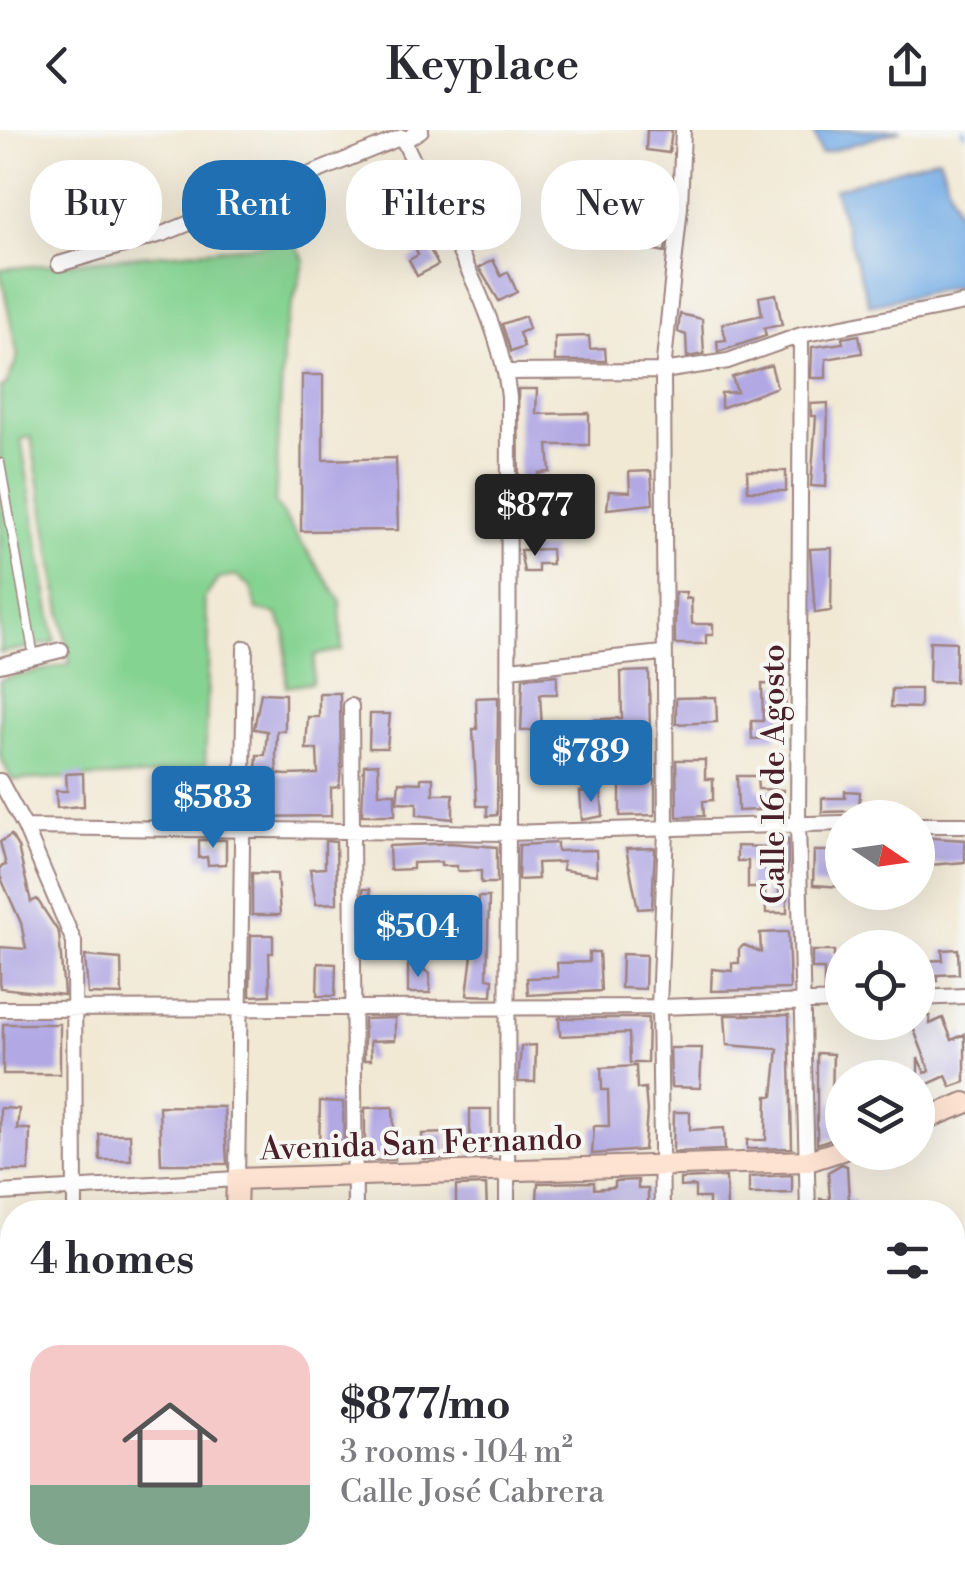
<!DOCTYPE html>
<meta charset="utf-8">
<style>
body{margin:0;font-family:"Libre Bodoni",serif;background:#f7f7f7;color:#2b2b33;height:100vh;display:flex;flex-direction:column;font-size:38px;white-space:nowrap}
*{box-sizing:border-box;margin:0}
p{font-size:32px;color:#7c7c81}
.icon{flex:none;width:55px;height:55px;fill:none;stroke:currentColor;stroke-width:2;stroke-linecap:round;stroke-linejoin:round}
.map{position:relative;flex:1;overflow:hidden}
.panel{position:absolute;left:0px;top:1070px;width:965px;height:392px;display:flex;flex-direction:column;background:#fff;border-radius:40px 40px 0 0;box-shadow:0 10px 40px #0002}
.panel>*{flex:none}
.guide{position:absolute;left:30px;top:30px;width:905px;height:90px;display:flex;gap:20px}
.needle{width:65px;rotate:103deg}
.buttons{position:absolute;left:825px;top:670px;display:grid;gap:20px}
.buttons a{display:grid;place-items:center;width:110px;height:110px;border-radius:50%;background:#fff;box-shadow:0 10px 40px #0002;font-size:50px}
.price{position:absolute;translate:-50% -85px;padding:0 22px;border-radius:10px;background:#1f6fb2;color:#fff;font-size:32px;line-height:65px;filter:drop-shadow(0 2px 5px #0008)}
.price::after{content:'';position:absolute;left:50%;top:60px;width:30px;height:22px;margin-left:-15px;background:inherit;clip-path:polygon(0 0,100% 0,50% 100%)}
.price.current{background:#222;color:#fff}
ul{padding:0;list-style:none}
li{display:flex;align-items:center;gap:30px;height:250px;padding:0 30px}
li+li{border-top:2px solid #e1e1e2}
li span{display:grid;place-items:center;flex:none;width:280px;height:200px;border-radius:30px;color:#555}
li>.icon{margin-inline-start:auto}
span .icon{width:120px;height:120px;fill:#fffc;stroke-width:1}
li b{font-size:42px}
h2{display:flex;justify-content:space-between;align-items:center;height:120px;padding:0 30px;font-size:42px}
.tag{padding:0 35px;border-radius:40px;background:#fff;box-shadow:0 10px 40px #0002;font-size:35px;line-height:90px}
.tag.current{background:#1f6fb2;color:#fff}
header{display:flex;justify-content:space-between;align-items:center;height:130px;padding:0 30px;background:#fff;font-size:45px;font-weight:600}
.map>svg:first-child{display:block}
</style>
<header><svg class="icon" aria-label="back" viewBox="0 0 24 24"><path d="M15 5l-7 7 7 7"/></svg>Keyplace<svg class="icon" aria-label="share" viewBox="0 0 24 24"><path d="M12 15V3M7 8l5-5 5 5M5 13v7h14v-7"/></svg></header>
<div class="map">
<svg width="965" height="1461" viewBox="0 0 965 1461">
<rect width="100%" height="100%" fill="#f6f6f2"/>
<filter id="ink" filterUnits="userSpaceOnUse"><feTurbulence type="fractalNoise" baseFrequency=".01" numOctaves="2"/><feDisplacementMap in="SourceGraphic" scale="20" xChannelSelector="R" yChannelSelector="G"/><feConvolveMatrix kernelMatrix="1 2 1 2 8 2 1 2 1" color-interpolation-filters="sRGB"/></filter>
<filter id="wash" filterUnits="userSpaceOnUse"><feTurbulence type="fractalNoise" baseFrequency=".0048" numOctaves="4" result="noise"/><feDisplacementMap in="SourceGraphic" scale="40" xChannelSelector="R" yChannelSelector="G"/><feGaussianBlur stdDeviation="2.25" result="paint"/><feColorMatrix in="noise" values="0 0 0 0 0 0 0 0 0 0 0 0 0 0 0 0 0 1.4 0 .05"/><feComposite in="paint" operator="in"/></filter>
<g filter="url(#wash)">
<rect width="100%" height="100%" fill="#f2e9d5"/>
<!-- green -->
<path fill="#85d391" stroke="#68795e" stroke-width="2.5" d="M293,112L305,131L284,203L275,373L340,470L342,520L315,525L312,553L286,557V503L277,484L257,480L251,457L236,446L218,449L204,469L209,504L205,644L12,650L0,626V550L70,534L31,307L21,309L55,512L0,523V257L6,255L18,227L0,139Z"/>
<!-- water -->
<path fill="#77aee6" stroke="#606688" stroke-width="2.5" d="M813,0H901L821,24Z
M939,27L965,105V154L869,175L834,59Z"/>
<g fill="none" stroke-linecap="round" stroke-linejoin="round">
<!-- stream -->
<path stroke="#77aee6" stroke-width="4" d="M964,0L965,4"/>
</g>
<g id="blocks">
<!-- building -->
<path fill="#b1a8e4" d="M647,0H672L669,23L646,20Z
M406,39L428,88L435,110L427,114L438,135L417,146L409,130L418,125L409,100L414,98L406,78L398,81L392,64L404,60L395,45Z
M654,45L661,91L668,92L665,122L645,118L650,87L629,88L628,66L616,67L614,48Z
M493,130L501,146L508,142L517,162L499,171L479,138Z
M776,164L782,195L764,198L766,206L718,222L717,211L726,210L722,194L762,185L759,167Z
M680,184L702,189L704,224L687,227L686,205L678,202Z
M525,186L529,199L519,203L524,217L511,222L502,194Z
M859,205L862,223L826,229V248H811L812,217L843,213L842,208Z
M589,206L590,219L605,218L606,231H555V207Z
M771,235L777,257L721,278V263L737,262L732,247Z
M302,245H323V330L396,328L398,400L301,401Z
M518,259H537L536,284L589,283V315H548L550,342L539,343L541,365L519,367Z
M828,273L826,357L811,356L816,286H811V274Z
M651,341L653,374L607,379L609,361L630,362L629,342Z
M747,341H786V361H748Z
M832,418L831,481L815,483L810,419Z
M551,419L552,434H538V442H524L520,420Z
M675,462H686V469L691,468L692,494H713V505H706V514H675Z
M930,511L956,512L955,552H929Z
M649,541L650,615L590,616L589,590L622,588L621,542Z
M557,545V564H540L542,600L521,601L523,548Z
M762,554L786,555L785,593H776V608L752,609L751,591H763Z
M892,559H920V578L891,577Z
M261,563L285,564V601H277L276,626L277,644L287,645L318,644L317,619H306L308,587H319V563H340L341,639L339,657L331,658V686L253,687L257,625H265L267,601L254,599Z
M498,567L497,685L487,686V676H477L473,599H477L476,568Z
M716,567L717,592L676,594V568Z
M370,584H390L387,618H369Z
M676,630H705V649H713V670L703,671L704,686L677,687Z
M378,634L379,663H395V685H362L364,635Z
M83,643L84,676L57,678L56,661H67L66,644Z
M737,646H757L758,659L783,660L782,676L758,675V680L738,681Z
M421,648H433V664H453V689L417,685V673L397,672L399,652L421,653Z
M620,650H655V685L620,686Z
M601,660L603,686L582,690L580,662Z
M845,661L860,662L859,681L822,682V668H845Z
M201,666L232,670V688L200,689Z
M11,705L18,717L31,772L37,769L59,803L64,865L0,858V817L26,819L21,793L0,746V737L6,735L0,712Z
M918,707L965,710V732L918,736Z
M766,709H788V744H779V768H787V783H766L765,758H748V731H737V716L767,717Z
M832,709H842V757L813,755L814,721H832Z
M199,710H226V734L208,735L207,727L199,728Z
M325,711L336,712L337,773L316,774L310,739L325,738Z
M450,713L497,717V753H481V741H457V736H441V732L413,733V739L390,740L389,716Z
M557,713V721L596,720L597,745L563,740V732L537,733L538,749L518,750L519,715Z
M655,718L652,778L638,779L626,719Z
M252,743L277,744L280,785H252Z
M363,759H370L371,772L384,771L386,791L363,793Z
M478,767H489L487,848L493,849L492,866L467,865L472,825L467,782H478Z
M783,802H788L790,859L711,861L712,839L732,841V833H739V819L744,815L761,822L760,803Z
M251,805H273V823H269L270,865L250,866Z
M958,819L959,844L937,845L938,851L923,852L922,831L943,830L942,820Z
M812,821H834V829H842L841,860L824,861V839H812Z
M589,822H599L601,861L528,865L527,848L558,847L557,833L589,832Z
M622,824L646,825L645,859L621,858Z
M85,826L121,829L122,865L88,864Z
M318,833L336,834L335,866H317Z
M408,836H419L430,844V863H408Z
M725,885H789L792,1018L747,1019V1010H766L767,966H773L778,919L727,915Z
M918,886H930V894L943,888L952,910L965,904V952L951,957L946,946L928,954L931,964L918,968V928L925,943L930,941L911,892H918Z
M395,888V910L370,911L371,930H364V889Z
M559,888H648L647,933H630L629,903L560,906Z
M3,894H60V944H3Z
M536,915L535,952H518L521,916Z
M670,918H702L700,958L671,957Z
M817,923L833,924L832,973L842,967V1005L817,1014Z
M636,936L637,959L645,958L647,981L644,1020L592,1024L594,996H609L608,960H602L601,938Z
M320,971L343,972L344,1028L319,1029Z
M159,976L224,977L227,1034H161Z
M393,977L395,1030L365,1031V978Z
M0,978L19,979L17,999H30L29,1041H0Z
M470,979H491V1027L470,1028Z
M674,982H690V1000L724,998L725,1020L673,1022Z
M446,1003V1029H423L422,1004Z
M99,1004H130L131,1030H100Z
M842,1034L847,1036L849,1070H856V1082H820V1069L830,1070L828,1042Z
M792,1045V1063L749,1064V1047Z
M726,1047L727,1081H709V1068H695V1056L680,1057V1049Z
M638,1050V1059H648V1082H615V1077L558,1082V1072L537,1071L538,1053L594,1052V1059L615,1057V1051Z
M486,1055L487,1082H456V1056Z"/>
</g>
</g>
<g filter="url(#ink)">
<use href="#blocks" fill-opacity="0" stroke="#9e8480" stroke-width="2.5"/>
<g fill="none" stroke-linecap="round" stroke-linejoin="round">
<!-- lane casing -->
<g stroke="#9e8480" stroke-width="11">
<path id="lane" d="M0,333L34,527"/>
</g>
<!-- street casing -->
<g stroke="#9e8480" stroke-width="18">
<path id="street" d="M421,0L404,11C441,93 498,175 509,267L507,1082
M59,134L165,103L402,7
M801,205L798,693L808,1082
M506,242L663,241L728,231L801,205L965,173
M0,535L61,520
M509,539L662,523
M351,576L355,1082
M0,651L25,697L74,812L75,1082
M918,695H965
M25,697L507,703L842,693
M918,868L965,866
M0,879L659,877L842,871
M0,1063L237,1049L245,518
M662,1082L659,877L666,700L663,241L680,77L683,0
M952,1195L965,1194
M0,1223H12
M952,1364H965
M0,1370H12
M75,1450L76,1461
M359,1450V1461
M503,1450V1461
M663,1450V1461
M809,1450V1461"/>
</g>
<!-- secondary casing -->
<g stroke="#9e8480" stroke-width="24">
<path id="secondary" d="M918,992L965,973
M236,1082L237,1049L808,1031L842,1020
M232,1461V1450"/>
</g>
<!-- lane -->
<use href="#lane" stroke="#fff" stroke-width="8"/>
<!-- street -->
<use href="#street" stroke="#fff" stroke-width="14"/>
<!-- secondary -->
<use href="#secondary" stroke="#fee3d2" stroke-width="20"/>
</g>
</g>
<g text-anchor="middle" stroke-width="8" stroke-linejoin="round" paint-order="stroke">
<!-- street labels -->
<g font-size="32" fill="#4a1f2b" stroke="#f6f6f2">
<text transform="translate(773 644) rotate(-90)" y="11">Calle 16 de Agosto</text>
<text transform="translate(421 1013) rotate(-2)" y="11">Avenida San Fernando</text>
</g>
</g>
</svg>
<div class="buttons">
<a><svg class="needle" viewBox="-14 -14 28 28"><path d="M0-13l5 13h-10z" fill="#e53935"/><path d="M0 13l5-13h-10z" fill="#7c7c81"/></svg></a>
<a><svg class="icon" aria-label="locate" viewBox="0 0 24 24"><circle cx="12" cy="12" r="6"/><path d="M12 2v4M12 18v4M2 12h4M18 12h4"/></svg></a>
<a><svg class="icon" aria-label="layers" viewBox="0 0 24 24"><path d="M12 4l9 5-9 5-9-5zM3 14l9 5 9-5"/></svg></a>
</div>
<b class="price current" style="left:535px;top:429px">$877</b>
<b class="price" style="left:591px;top:675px">$789</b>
<b class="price" style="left:213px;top:721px">$583</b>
<b class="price" style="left:418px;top:850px">$504</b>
<div class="guide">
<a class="tag">Buy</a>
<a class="tag current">Rent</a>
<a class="tag">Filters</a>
<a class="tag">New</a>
</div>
<section class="panel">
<h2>4 homes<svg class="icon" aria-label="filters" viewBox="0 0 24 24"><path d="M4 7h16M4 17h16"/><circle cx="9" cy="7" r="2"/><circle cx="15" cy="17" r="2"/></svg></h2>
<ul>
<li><span style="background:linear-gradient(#f6c9c9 70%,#7fa58c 0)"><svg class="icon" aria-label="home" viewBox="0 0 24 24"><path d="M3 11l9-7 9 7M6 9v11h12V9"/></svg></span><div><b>$877/mo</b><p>3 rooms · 104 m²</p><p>Calle José Cabrera</p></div></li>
</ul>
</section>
</div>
